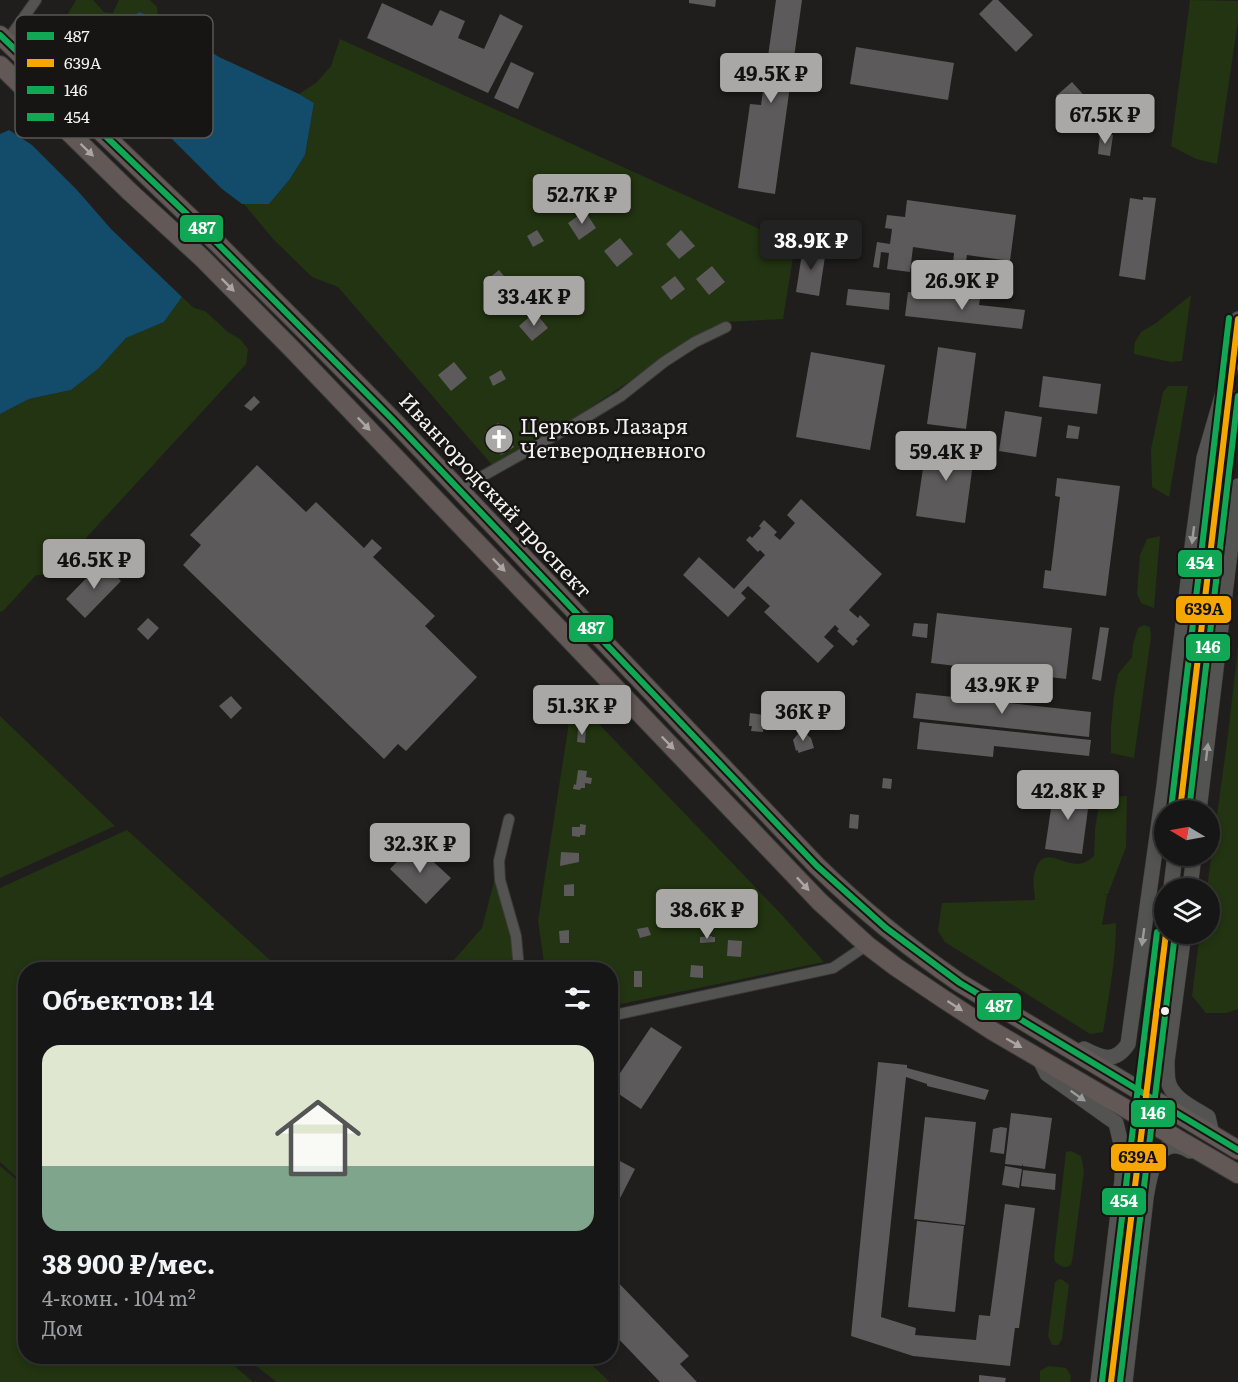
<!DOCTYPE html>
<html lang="ru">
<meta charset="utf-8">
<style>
body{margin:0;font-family:Literata,serif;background:#242323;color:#f1f3f6;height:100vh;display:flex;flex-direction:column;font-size:22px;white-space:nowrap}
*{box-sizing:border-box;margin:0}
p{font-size:20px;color:#9e9fa1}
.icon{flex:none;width:33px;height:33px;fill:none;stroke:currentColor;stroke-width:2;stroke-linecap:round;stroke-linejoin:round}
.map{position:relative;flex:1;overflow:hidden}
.panel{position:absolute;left:18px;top:962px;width:600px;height:402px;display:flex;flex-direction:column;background:#171616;border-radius:24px;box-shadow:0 3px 9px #0003,0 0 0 2px #363535}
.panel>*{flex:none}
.needle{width:39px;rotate:280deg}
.fabs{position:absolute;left:1154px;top:800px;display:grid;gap:12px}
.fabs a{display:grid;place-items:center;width:66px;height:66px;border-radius:50%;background:#171616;box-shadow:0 3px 9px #0003,0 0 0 2px #363535;font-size:30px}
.price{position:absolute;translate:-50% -51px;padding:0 14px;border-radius:6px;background:#a9a8a6;color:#111;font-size:20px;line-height:39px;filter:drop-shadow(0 2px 3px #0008)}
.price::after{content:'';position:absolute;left:50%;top:36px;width:18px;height:14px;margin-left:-9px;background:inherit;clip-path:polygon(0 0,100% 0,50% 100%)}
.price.selected{background:#222;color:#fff}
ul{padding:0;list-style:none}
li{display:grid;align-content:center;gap:12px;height:318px;padding:0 24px}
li+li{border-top:2px solid #363535}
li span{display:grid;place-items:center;height:186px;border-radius:18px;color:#555}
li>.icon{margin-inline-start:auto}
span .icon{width:108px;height:108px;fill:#fffc;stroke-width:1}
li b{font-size:26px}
h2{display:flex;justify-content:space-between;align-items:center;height:72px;padding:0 24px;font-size:26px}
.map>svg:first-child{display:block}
</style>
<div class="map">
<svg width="1238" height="1382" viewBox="0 0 1238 1382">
<rect width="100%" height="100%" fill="#1f1e1d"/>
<!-- green -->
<path fill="#223411" d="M76,0H93L104,12L113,13L119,0H150L157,7L158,18L139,12L108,37L98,49L87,58L60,32L61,26Z
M1190,0L1238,1V20L1217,164L1196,159L1171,146Z
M340,39L795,245L783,319L726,322L711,327L555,431L494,467L338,287L312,277L273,239L244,204H269L290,179L305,155L314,103L299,94L316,83L331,66Z
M1191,295L1182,361L1171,362L1134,354V349L1135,342L1141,332L1156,323Z
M182,297L194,308L205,311L228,332L240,339L248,349L246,364L52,575H36L4,610L0,612V414L29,399L71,390L98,369L126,338L164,322Z
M1168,386H1188L1169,497L1152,487L1151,449L1163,392Z
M1160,536L1154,608L1141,603L1137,594L1140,555L1147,539Z
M1144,625L1150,627L1151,637L1134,758L1111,753V726L1114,695L1118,674L1132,657L1133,644L1138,628Z
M1238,646V1009L1226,1013H1206L1192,996L1200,933H1209V888H1207L1228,735Z
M573,697L781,914L824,962L611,1006L610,969H545L538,921Z
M0,716L115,826L0,878Z
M1127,796L1126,847L1108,894L1103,895H1107L1102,925L1116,923C1116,959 1109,996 1103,1032L1090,1034L945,942L938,931L942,903L1035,900C1035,892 1032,883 1034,875C1041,844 1058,863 1077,864C1084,864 1089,860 1094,856L1095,830L1099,804L1109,797Z
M127,830L280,969H26L25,1185L0,1162V888Z
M496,874C503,903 517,939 512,969H446L482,928Z
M1071,1151L1081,1156L1084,1171L1073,1255L1071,1265C1064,1269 1061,1266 1055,1262L1054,1256L1066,1152Z
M0,1166L25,1187L26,1356H223L253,1382H0Z
M1059,1279L1063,1280L1069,1285L1062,1339L1058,1345H1052L1048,1336L1055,1282Z
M243,1356H582L610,1382H277Z
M1048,1366L1066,1368L1071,1376L1070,1382H1040V1371Z"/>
<!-- water -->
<path fill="#134b6b" d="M139,12L158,18L193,33L208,50L219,57L299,94L314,103L305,155L290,179L269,204H242L222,189L132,99L109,80L87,58L98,49L108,37Z
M9,130L32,145L77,190L111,229L182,297L164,322L126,338L98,369L71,390L29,399L0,414V134Z"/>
<!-- building -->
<path fill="#5c5a5b" d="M689,0H716L715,7L689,3Z
M776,0H802L775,194L738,188L750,104L761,105Z
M993,0H998L1033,35L1016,52L979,14Z
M382,3L432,26L440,10L465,21L458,38L484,49L500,14L523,26L488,93L367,38Z
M856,47L954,63L948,100L850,84Z
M511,62L534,73L518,109L494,98Z
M1072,82L1098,111L1082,126L1056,96Z
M1100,134L1113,135L1110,156L1098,154Z
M1143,197L1156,198L1145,280L1119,276L1130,198L1143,200Z
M907,200L1016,215L1010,261L967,255L965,266L953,264L954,253L913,247L910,272L887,269L889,253L881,252L879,268L873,267L877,242L890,244L892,229L885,228L887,215L905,217Z
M585,211L596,228L579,240L568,223Z
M537,230L544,241L533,247L527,236Z
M681,230L695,246L679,259L666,244Z
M620,238L633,254L617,267L604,251Z
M803,247L826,250L819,296L796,292Z
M712,266L725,282L709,295L696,279Z
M499,270L512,286L496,299L483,283Z
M675,276L685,289L671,300L661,287Z
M848,289L890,293L889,310L846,305Z
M908,292L980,299L979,305L1025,310L1022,329L905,316Z
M535,312L548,328L532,341L519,326Z
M938,347L976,353L966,429L927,424Z
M811,352L885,365L870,450L796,437Z
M454,362L467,378L451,391L438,375Z
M501,370L506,379L493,386L489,377Z
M1043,376L1101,384L1097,414L1039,407Z
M254,396L260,402L251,411L244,406Z
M1005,411L1042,417L1036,457L999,451Z
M498,423L514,447L501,455L485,432Z
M1068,425L1080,427L1078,439L1066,438Z
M927,441L975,448L965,523L916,516Z
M257,465L306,512L316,502L364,548L372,539L382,548L373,557L435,616L425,626L477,677L406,751L398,744L384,759L183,565L201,545L190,535Z
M1057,478L1120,486L1106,596L1043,588L1045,570L1051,571L1060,497L1055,496Z
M801,499L882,574L849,610L858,618L860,615L870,625L856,639L858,641L853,646L837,631L839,629L835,625L824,637L834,646L818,663L764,612L770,606L748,586L741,593L746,598L728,617L683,575L699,557L734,589L765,555L760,550L758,552L746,540L750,536L752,538L761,528L759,526L764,520L777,532L774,535L780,540L795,523L787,515Z
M102,562L121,581L85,618L66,599Z
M937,613L1072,628L1066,679L931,663Z
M148,618L159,628L148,640L137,629Z
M914,623L928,624L927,638L912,636Z
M1100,627L1109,628L1101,681L1092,679Z
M916,693L1091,712L1089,737L913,718Z
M231,696L242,708L231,719L219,706Z
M750,713L764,715L763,732L751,731L752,726H749Z
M920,722L1091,740L1089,756L994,746L993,757L917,749Z
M578,729L586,730L585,743L577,742Z
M801,730L811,738L814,748L798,753V750L796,751L793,740Z
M578,770L587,771L586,777L592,778L591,784L585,783V788H581L580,790L573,789L574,784L576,785Z
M883,778L892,779L891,789L882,788Z
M1054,788L1090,794L1082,854L1045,849Z
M850,814L859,815L858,829L849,828Z
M580,824L586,825L585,835H580V837L572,836V827H580Z
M414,844L451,878L426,904L390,869Z
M561,852L579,853V862L560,866Z
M574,884V896H564V885Z
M691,889L695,906L688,908L687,902L682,904L679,892Z
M648,927L651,935L640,938L637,929Z
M569,930V943H560L559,931Z
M712,936V937H715V942L700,943V937Z
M728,940L742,941L741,957L727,956Z
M691,965L703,966V978L690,977Z
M634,971H642V987H634Z
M651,1027L682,1047L641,1109L610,1088Z
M878,1062L907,1065V1068L989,1090L985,1100L927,1086V1084L906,1077L881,1317L916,1328L915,1335L976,1340L979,1315L990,1316L1005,1204L1035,1208L1019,1328H1015L1010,1366L913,1356L851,1336Z
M1011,1113L1052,1118L1045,1169L1023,1166V1164L1022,1166L1005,1164Z
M925,1117L976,1122L965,1225L914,1219Z
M1001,1127L1007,1128L1004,1154L990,1152L993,1129Z
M618,1160L635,1169L613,1212L610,1210V1173Z
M1005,1166L1022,1169L1019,1188L1002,1185Z
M1023,1170L1056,1174L1055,1190L1021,1186Z
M917,1221L964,1226L955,1312L908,1307Z
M610,1274L689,1356L680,1364L697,1382H660L610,1330Z
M979,1375L1006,1378L1005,1382H979Z"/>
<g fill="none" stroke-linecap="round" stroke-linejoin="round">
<!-- minor casing -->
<g stroke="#3c3a39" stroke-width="12">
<path id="minor" d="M7,41L36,0
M461,492L481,477L570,427L621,396L664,362L695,342L726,327
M509,819L499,861L500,880L516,936L519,969
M610,1016L833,968L867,945"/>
</g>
<!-- secondary casing -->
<g stroke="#3c3a39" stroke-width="16">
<path id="secondary" d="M1233,364L1238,319
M1180,810L1229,396
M1199,810L1238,486
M1171,888L1175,855
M1190,888L1194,855
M1184,933L1167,1061C1167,1068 1167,1075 1168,1081C1172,1099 1194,1108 1208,1117L1212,1134
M1084,1049C1101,1058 1115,1064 1128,1044L1164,786L1193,539L1204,458L1234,355
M1038,1056L1047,1074L1116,1123L1123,1152L1122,1180L1098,1382
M1111,1382L1128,1237
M1125,1382L1146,1198C1150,1174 1156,1131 1190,1151"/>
</g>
<!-- trunk casing -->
<g stroke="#3c3a39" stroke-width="20">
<path id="trunk" d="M0,35L217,243L315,341L392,419L817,866C861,909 909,948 960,983L1238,1150
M0,65L130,192L202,258L292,349L820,902L867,945L896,967L942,998L991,1030L1238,1174"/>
</g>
<!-- minor -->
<use href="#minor" stroke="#535352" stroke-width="10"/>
<!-- secondary -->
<use href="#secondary" stroke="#535352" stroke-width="15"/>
<!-- trunk -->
<use href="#trunk" stroke="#625856" stroke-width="18"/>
<!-- secondary-bridge casing -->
<g stroke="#3c3a39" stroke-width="16" stroke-linecap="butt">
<path id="secondary-bridge" d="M1128,1237L1166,933"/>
</g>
<!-- secondary-bridge -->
<use href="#secondary-bridge" stroke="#535352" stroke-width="15"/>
<!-- bus-1 casing -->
<g stroke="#171513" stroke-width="10">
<path id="bus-1" d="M0,35L217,243L392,419L817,866L886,928L960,983L1238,1150"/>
</g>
<!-- bus-2 casing -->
<g stroke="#171513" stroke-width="10">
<path id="bus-2" d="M1180,810L1238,319
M1111,1382L1166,933"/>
</g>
<!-- bus-3 casing -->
<g stroke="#171513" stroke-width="10">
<path id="bus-3" d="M1189,810L1238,396
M1120,1382L1175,934"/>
</g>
<!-- bus-4 casing -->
<g stroke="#171513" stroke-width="10">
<path id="bus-4" d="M1171,809L1229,318
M1102,1381L1157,932"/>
</g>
<!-- bus-1 -->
<use href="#bus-1" stroke="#10a855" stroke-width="6"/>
<!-- bus-2 -->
<use href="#bus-2" stroke="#f7a600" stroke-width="6"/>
<!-- bus-3 -->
<use href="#bus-3" stroke="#10a855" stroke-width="6"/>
<!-- bus-4 -->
<use href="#bus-4" stroke="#10a855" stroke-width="6"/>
</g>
<!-- one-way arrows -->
<defs><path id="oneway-solid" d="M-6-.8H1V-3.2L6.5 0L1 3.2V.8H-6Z" transform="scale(1.5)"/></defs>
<g fill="#aba5a3">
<use href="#oneway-solid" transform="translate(87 150) rotate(44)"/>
<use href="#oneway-solid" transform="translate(228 285) rotate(45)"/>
<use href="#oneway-solid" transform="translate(364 424) rotate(46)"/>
<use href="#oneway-solid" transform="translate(499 565) rotate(46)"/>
<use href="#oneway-solid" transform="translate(668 743) rotate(46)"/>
<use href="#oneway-solid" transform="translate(803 884) rotate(47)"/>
<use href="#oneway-solid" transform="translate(955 1006) rotate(33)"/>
<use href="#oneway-solid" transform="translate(1014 1043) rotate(30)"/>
</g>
<g fill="#9b9b99">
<use href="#oneway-solid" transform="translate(1193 535) rotate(97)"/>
<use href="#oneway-solid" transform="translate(1207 752) rotate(-83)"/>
<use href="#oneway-solid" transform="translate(1143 937) rotate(98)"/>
<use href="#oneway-solid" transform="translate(1078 1096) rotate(35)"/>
</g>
<!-- icons -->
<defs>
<g id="church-disc" transform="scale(1.5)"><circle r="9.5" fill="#a9a8a6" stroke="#171513"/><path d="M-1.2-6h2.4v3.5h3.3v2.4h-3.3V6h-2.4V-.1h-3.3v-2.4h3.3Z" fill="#fff"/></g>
</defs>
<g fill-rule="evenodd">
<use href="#church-disc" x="499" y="439"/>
</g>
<!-- markers -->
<circle fill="#f4f2f0" stroke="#171513" stroke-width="2" cx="1165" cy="1011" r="5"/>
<g text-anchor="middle" stroke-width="5" stroke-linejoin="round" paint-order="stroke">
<!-- poi labels -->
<g font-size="21" fill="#f4f2f0" stroke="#171513" text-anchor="start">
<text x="520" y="434">Церковь Лазаря<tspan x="520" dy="24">Четверодневного</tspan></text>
</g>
<!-- street labels -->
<g font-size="21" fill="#f4f2f0" stroke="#171513">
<text transform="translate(495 496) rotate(47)" y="7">Ивангородский проспект</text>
</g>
</g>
<!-- legend -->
<rect x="15" y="15" width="198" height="123" rx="9" fill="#171513" stroke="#595755" stroke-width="1.5"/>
<rect x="27" y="32" width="27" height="8" fill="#10a855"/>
<rect x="27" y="59" width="27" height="8" fill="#f7a600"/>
<rect x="27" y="86" width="27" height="8" fill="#10a855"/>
<rect x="27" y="113" width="27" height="8" fill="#10a855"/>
<g font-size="16" fill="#f4f2f0">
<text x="64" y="42">487</text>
<text x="64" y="69">639А</text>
<text x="64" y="96">146</text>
<text x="64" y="123">454</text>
</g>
<g stroke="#171513" stroke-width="2">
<rect x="179" y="214" width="45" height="29" rx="6" fill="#10a855"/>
<rect x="1177" y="549" width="46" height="29" rx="6" fill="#10a855"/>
<rect x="1175" y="595" width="57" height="29" rx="6" fill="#f7a600"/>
<rect x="568" y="614" width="46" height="29" rx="6" fill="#10a855"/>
<rect x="1185" y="633" width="46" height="29" rx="6" fill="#10a855"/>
<rect x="976" y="992" width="46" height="29" rx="6" fill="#10a855"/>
<rect x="1130" y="1099" width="46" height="29" rx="6" fill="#10a855"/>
<rect x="1110" y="1143" width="57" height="29" rx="6" fill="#f7a600"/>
<rect x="1101" y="1187" width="46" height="29" rx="6" fill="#10a855"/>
</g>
<g font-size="16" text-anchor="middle" font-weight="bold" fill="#fff">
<text x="202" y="234">487</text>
<text x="1200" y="569">454</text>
<text x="591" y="634">487</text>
<text x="1208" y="653">146</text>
<text x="999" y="1012">487</text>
<text x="1153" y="1119">146</text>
<text x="1124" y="1207">454</text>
</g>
<g font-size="16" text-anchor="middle" font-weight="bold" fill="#111">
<text x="1204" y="615">639А</text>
<text x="1138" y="1163">639А</text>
</g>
</svg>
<div class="fabs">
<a><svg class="needle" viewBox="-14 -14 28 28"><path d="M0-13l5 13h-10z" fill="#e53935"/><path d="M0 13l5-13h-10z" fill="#9e9fa1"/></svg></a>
<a><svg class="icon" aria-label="layers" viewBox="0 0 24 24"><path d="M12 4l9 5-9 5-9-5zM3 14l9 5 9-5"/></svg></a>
</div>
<b class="price" style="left:771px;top:104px">49.5K ₽</b>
<b class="price" style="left:1105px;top:145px">67.5K ₽</b>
<b class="price" style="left:582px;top:225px">52.7K ₽</b>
<b class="price selected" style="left:811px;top:271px">38.9K ₽</b>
<b class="price" style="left:962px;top:311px">26.9K ₽</b>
<b class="price" style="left:534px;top:327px">33.4K ₽</b>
<b class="price" style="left:946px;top:482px">59.4K ₽</b>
<b class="price" style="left:94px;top:590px">46.5K ₽</b>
<b class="price" style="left:1002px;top:715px">43.9K ₽</b>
<b class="price" style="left:582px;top:736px">51.3K ₽</b>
<b class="price" style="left:803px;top:742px">36K ₽</b>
<b class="price" style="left:1068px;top:821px">42.8K ₽</b>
<b class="price" style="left:420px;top:874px">32.3K ₽</b>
<b class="price" style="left:707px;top:940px">38.6K ₽</b>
<section class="panel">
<h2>Объектов: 14<svg class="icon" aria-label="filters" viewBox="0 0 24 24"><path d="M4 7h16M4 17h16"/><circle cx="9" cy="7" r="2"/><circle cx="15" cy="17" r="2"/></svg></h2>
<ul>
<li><span style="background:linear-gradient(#dfe7d0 65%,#7fa58c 0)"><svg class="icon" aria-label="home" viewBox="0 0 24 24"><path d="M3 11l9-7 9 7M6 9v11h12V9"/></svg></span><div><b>38 900 ₽/мес.</b><p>4-комн. · 104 m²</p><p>Дом</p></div></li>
</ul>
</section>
</div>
